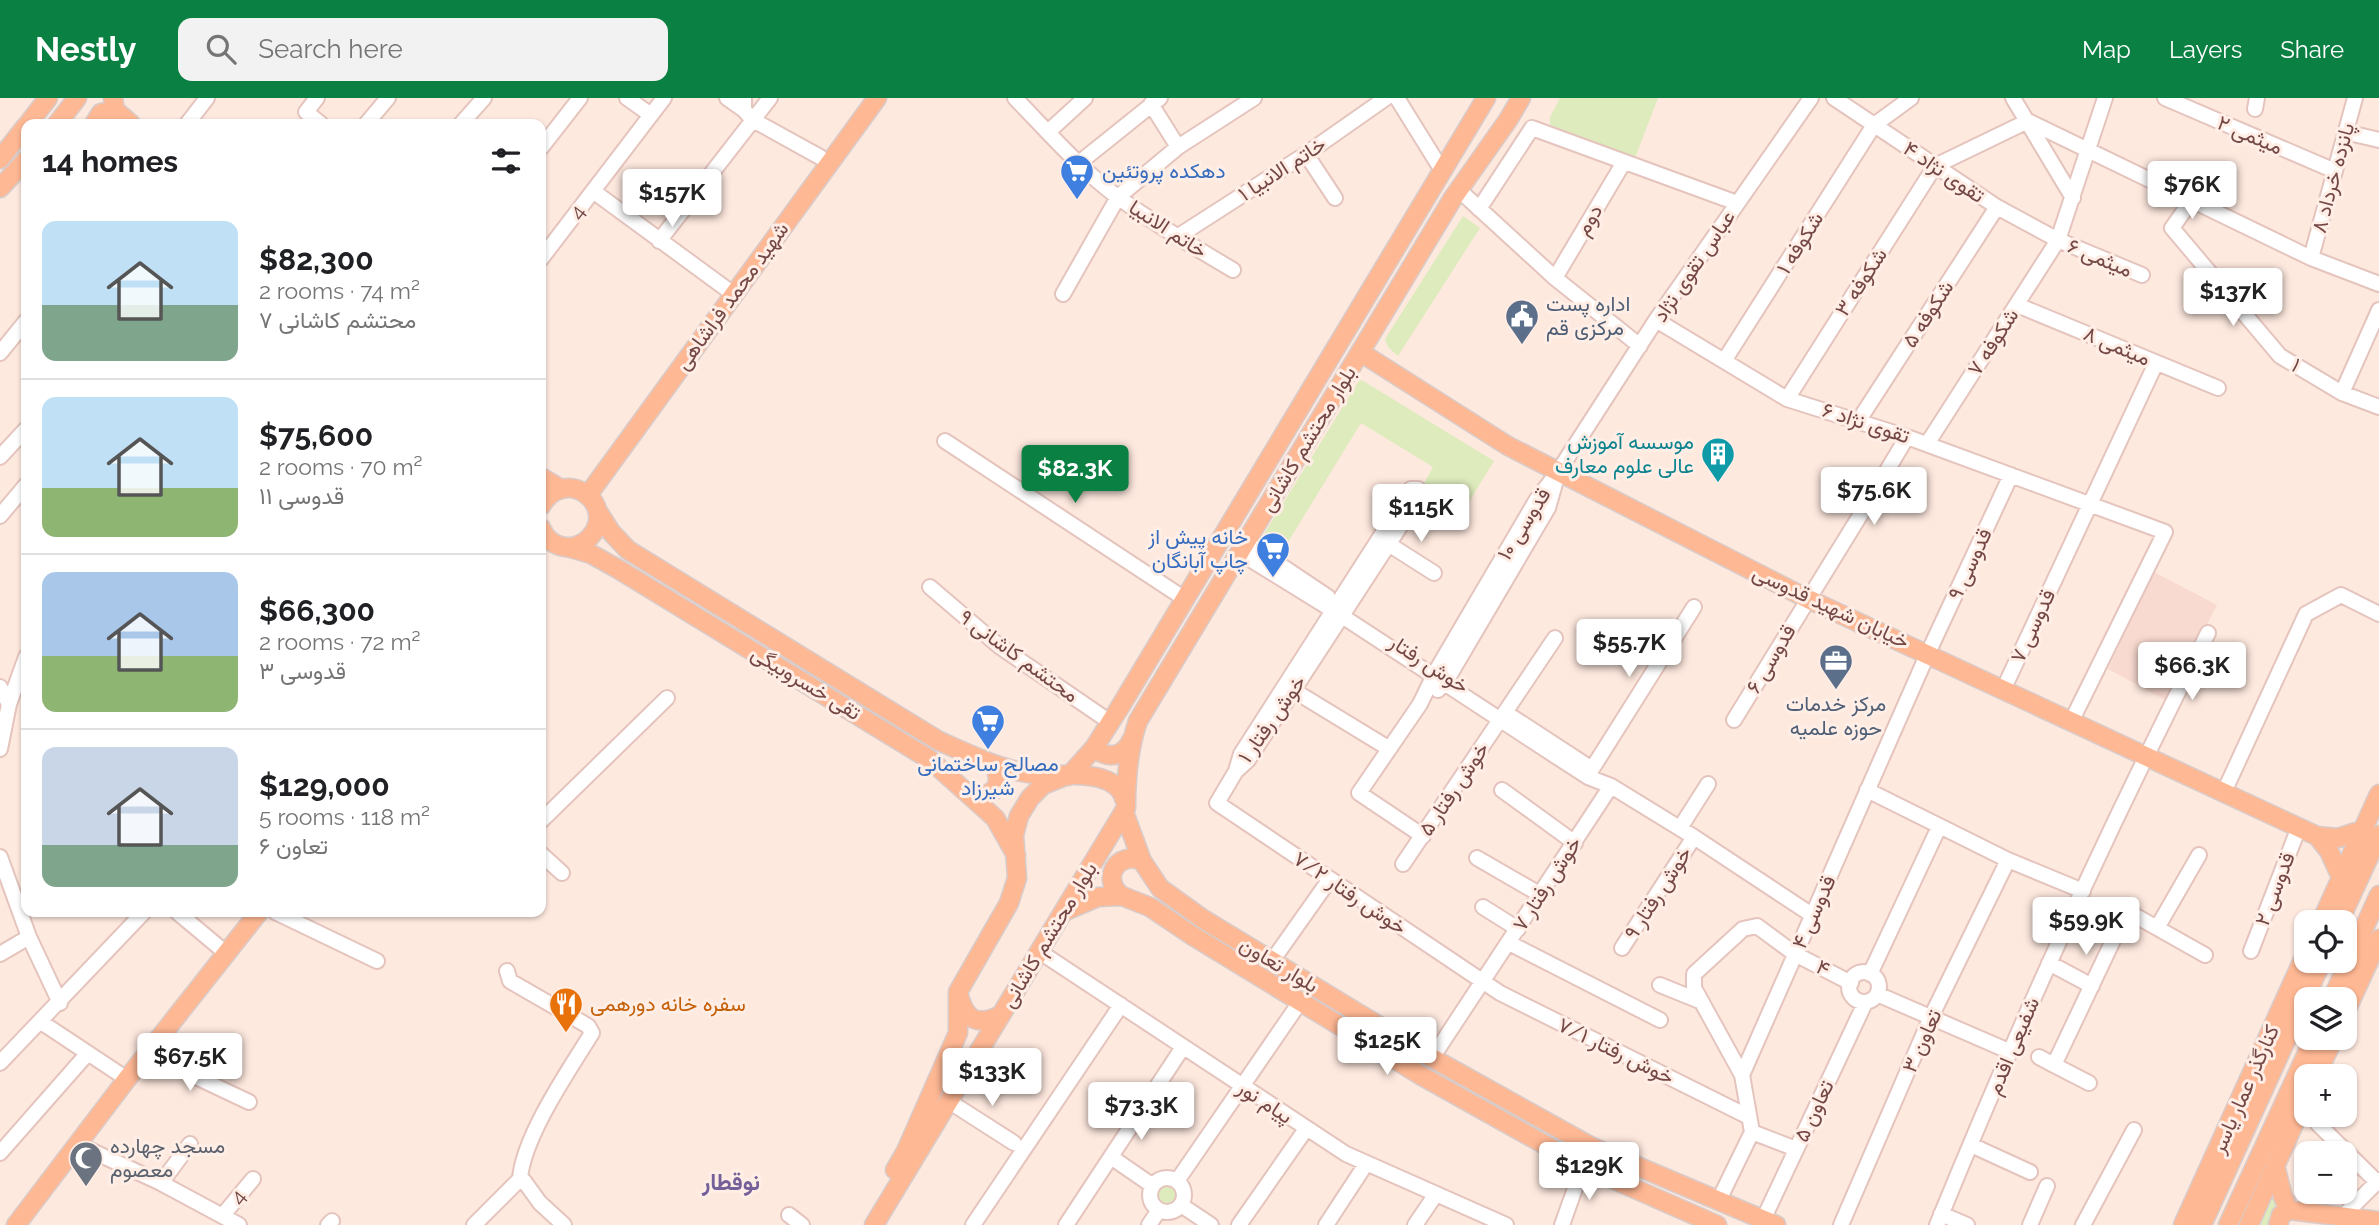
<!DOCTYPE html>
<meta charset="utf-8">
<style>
body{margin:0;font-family:Raleway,Vazirmatn,sans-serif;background:#f2f2f2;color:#202124;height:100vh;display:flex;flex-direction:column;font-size:26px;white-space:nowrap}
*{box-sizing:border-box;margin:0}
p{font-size:23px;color:#757577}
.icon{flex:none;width:38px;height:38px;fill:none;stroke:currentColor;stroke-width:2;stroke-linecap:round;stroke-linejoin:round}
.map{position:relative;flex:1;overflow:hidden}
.panel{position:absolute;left:21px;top:21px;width:525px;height:798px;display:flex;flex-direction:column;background:#fff;border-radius:14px;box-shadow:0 2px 5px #0004}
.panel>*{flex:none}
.fabs{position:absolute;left:2294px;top:812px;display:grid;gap:14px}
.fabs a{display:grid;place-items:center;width:63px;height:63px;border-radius:14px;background:#fff;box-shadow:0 2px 5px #0004;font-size:35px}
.price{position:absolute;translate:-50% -60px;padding:0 16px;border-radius:7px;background:#fff;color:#222;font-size:23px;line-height:46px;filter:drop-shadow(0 2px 4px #0008)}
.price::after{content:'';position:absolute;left:50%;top:42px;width:21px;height:16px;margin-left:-10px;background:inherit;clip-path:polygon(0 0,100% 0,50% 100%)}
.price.on{background:#0b8043;color:#fff}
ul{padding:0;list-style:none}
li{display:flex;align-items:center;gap:21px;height:175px;padding:0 21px}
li+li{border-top:2px solid #e0e0e0}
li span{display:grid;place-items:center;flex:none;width:196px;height:140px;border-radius:14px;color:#555}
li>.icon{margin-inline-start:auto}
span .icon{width:84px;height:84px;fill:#fffc;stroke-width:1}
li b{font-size:30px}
h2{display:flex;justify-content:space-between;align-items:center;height:84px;padding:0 21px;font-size:30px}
header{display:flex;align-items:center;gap:42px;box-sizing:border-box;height:98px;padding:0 35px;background:#0b8043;color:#fff}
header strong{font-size:33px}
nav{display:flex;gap:38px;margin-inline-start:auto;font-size:24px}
.search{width:490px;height:63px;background:#f2f2f2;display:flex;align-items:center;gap:18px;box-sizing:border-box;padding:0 24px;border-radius:14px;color:#757577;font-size:26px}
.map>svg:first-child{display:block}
</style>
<header>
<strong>Nestly</strong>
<div class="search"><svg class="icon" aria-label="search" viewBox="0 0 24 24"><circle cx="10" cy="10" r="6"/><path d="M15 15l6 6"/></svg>Search here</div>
<nav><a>Map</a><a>Layers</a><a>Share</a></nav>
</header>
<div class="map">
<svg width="2379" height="1127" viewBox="0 0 2379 1127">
<rect width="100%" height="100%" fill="#fee9df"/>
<!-- residential -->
<path fill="#f8dad0" d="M2154,474L2217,507L2167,603L2108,571Z"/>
<!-- green -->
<path fill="#ddebbd" d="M1560,0H1658L1635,60L1550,27V19Z
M1463,118L1480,130L1398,258L1388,249L1385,241Z
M1360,281L1494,363L1464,412L1423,387L1433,369L1361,325L1285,449L1264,436Z
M1157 1096a10 10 0 1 1 20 0a10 10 0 1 1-20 0Z
M2273,1095L2279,1107L2271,1116L2268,1127H2259Z"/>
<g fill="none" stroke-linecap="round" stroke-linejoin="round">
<!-- minor casing -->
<g stroke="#e4c4bd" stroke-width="18">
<path id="minor" d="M317,0L306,14L321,26
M627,0L651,17
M727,0L744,12
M744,0V12L753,22L820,59
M1015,0C1048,34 1081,72 1119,100C1155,126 1194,149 1233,172
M1397,0L1443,74
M1834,0L1997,109L2058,142L2142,177
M2013,0L2073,100
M2165,0L2335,73
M1151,6L1178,49
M2255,11L2257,0
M187,26L207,0
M366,26L388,0
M461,26L484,0
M1048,34L1085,0
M2345,34L2379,42
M541,50L580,0
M1306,56L1335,100
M1079,65L1160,0
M1459,92L1555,180L1640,248
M593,93L732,195
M2191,103L2172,130L2280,258L2342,295L2379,309
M1479,111L1532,30L1737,105
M1177,139L1306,56L1386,0
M659,143L770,0
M2311,160L2355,0
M541,161L664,0
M1555,180L1624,64
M1063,196L1118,99L1178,49L1254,0
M2017,207L2218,290
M1656,222L1787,301L1907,339L2165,434L2072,622
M0,255L26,223
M1724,263L1874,27L1911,0
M2342,295L2379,212
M1787,301L1935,68L2028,23L2311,160L2379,186
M1859,322L1997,109
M945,343L1185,501
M1927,346L2058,142L2105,0
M0,359L26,331
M0,418L26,387
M1246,444L1328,499
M1390,447L1434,475
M1240,455L1342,518L1551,655L1588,679L1611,688L1694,739L1812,817
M930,489L999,548L1110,624
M0,589L9,606
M1288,589L1388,650
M2004,590L2156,265
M1438,592L1448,580L1548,410L1556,382
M1506,615L1589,669
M1734,622L1869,403L1907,339
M0,651L9,606L26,559
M1592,671L1694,509
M1236,673L1248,662L1418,401L1420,394L1418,391H1411L1241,656L1236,673L1217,705L1500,895L1749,1019
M1502,692L1575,745
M1867,692L2008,762L2083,793
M2224,694L2306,516L2341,497L2379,516
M541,723L667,600
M1680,730L1708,686
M1423,738L1359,695L1420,606L1436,573L1537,401L1558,374L1656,222L1811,0
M541,756L562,775
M0,759L29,839L60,905
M1477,760L1541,797
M1403,766L1555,540
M1483,809L1518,831
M177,814L226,855
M275,814L377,863
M2157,830L2199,757
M1509,845L1660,922
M1622,850L1694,739
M2251,853L2299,729
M1040,854L1346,1056L1506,1127
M0,856L29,839
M1272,863L1330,781
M2049,865L2092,888
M507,873L510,883L588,928L592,935C569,972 523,1039 520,1081
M1849 889a15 15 0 1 1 30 0a15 15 0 1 1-30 0Z
M1870,876L1939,729
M1660,887L1702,904
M1877,896L2011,954
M41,924L127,981
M152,950L194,978L249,1004
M2039,959L2054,967
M1432,960L1611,688
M0,965L144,814
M1742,977L1694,890V876L1743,831L1757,828L1795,856L1851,885
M2089,985L2054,967L2127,813L2205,857
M950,1004L1014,1045
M2317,1025L2377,1084
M77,1046L161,1085L239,1127
M1971,1047L2030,1074
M1796,1051L1752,1034L1742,977L1928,555L2011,377
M0,1055L88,955
M1111,1059L1153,1088
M1150 1097a17 17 0 1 1 34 0a17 17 0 1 1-34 0Z
M1177,1083L1300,904
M161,1085L190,1046
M1718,1104L1752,1034
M1181,1107L1211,1127
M1941,1116L1967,1127
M223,1117L253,1081
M789,1117L802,1127
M2343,1118L2379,1082
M1763,1122L1865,905
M328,1127L332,1123
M474,1127L520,1081L524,1083L540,1105L564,1127
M973,1127L1121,907
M1066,1127L1183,949
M1149,1127L1159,1112
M1239,1127L1306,1031
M1326,1127L1366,1066
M1415,1127L1436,1096
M1562,1127L1583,1068
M1841,1127L1931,919L2008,762
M1937,1127C2019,926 2109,728 2208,535
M2030,1127L2047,1088
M2083,1127L2134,1032"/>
</g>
<!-- major casing -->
<g stroke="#d8cccb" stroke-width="21">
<path id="major" d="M113,0L115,12L131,26
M28,26L48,0
M57,26L77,0
M94,26L101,15L115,12
M0,61L26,28
M0,90L26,62
M1360,254L1508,348L1808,501L2317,738L2329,753L2341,779
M541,379L561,391
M588,397L877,0
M541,408C565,366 619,407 590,439C584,446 574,450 565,449C554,448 545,440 541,430
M597,412L611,434L628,452L939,643C967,655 996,670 1027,675C1052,679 1086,673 1108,683C1117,687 1123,694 1125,703
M567,449L591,456L618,471L929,661L995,720L1016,757
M1094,650C1109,662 1124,659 1132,641
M1069,678L1094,650L1120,609L1486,0
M974,699C996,697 1003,687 994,667
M1124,714L1142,763L1160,790L1203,821L1432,960L1592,1049L1776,1127
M2317,738L2338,740L2362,732
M1122,798C1100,782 1117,752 1142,763
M1065,813L1098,799L1122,798L1150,809L1193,838L1422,978L1583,1068L1717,1127
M2321,824L2379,696
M2339,824L2379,737
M959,898C966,923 978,928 1001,917
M2332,901L2379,797
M2345,915L2379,841
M2316,978L2334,940
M2275,1067L2283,1099L2289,1112L2379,1123
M895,1072L906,1053L958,935V894L1009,805L1017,780L1014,737L1019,718L1030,700L1043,687L1063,679
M16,1127L127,981L259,814
M874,1127L1126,710C1126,680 1128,651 1138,623L1453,100L1508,22L1521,0
M2183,1127L2306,855
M2202,1127L2322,863
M2228,1127L2314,940
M2249,1127L2306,999
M2278,1127L2281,1117L2289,1112"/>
</g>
<!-- minor -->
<use href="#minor" stroke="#fff" stroke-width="14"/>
<!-- major -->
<use href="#major" stroke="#ffb894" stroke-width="18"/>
</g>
<!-- icons -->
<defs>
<g id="supermarket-pin" transform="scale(1.75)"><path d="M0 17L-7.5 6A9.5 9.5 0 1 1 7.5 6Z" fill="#3f7fe0" stroke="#ffeee6"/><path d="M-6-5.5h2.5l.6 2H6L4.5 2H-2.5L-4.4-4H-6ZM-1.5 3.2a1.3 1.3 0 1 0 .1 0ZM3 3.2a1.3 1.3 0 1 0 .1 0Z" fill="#fff"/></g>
<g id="civic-pin" transform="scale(1.75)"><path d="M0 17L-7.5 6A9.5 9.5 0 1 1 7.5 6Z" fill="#5c6f8a" stroke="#ffeee6"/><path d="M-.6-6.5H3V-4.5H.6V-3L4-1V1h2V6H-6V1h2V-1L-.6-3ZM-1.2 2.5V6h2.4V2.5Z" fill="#fff"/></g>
<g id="building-pin" transform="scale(1.75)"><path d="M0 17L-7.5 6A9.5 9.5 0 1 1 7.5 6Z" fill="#0f9aa8" stroke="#ffeee6"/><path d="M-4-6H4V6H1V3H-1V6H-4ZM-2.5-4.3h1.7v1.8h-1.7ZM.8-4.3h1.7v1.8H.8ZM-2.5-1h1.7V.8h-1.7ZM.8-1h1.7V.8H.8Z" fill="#fff"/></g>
<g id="office-pin" transform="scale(1.75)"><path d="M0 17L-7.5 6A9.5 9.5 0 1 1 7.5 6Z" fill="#5c6f8a" stroke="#ffeee6"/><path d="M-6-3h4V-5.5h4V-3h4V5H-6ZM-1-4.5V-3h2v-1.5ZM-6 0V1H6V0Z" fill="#fff"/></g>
<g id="restaurant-pin" transform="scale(1.75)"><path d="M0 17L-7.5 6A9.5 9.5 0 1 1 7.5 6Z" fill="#e8710a" stroke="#ffeee6"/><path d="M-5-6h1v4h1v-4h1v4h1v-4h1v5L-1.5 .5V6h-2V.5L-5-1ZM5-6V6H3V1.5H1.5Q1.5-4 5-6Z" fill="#fff"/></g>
<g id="mosque-pin" transform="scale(1.75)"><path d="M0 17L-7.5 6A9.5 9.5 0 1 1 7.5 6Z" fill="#6b7280" stroke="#ffeee6"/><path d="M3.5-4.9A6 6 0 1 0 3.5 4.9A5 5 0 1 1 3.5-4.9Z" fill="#fff"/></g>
</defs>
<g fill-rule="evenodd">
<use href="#supermarket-pin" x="1077" y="73"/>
<use href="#civic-pin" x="1522" y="218"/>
<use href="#building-pin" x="1718" y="356"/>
<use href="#supermarket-pin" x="1273" y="451"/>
<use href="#office-pin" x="1836" y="563"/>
<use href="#supermarket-pin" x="988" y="623"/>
<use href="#restaurant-pin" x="566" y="906"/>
<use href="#mosque-pin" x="86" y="1060"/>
</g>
<g text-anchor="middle" stroke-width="6" stroke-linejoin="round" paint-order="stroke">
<!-- street labels -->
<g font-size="21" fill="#754845" stroke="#ffeee6">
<text transform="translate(2250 37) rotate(23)" y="7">میثمی ۲</text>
<text transform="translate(1282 71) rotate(-33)" y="7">خاتم الانبیا ۱</text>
<text transform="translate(1944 74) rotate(34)" y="7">تقوی نژاد ۴</text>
<text transform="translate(2333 80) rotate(-75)" y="7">پانزده خرداد ۸</text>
<text transform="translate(577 114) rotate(-53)" y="7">4</text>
<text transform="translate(1589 122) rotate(-59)" y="7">دوم</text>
<text transform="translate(1168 131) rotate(33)" y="7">خاتم الانبیا</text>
<text transform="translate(1800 145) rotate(-58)" y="7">شکوفه ۱</text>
<text transform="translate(2100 160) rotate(23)" y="7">میثمی ۶</text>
<text transform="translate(1694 168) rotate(-56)" y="7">عباس تقوی نژاد</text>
<text transform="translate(1861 184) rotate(-57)" y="7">شکوفه ۳</text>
<text transform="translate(732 198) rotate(-54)" y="7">شهید محمد فراشاهی</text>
<text transform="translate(1928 216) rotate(-57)" y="7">شکوفه ۵</text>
<text transform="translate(1993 244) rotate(-57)" y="7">شکوفه ۷</text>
<text transform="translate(2117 248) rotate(23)" y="7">میثمی ۸</text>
<text transform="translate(2296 267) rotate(31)" y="7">۱</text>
<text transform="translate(1866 325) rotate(18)" y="7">تقوی نژاد ۶</text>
<text transform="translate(1308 341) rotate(-59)" y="7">بلوار محتشم کاشانی</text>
<text transform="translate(1524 426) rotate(-58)" y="7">قدوسی ۱۰</text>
<text transform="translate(1970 466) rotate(-65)" y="7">قدوسی ۹</text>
<text transform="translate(1831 509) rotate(25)" y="7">خیابان شهید قدوسی</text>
<text transform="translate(2033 528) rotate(-65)" y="7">قدوسی ۷</text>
<text transform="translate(1019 558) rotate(36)" y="7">محتشم کاشانی ۹</text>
<text transform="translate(1771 561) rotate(-59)" y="7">قدوسی ۶</text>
<text transform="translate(1429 566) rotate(33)" y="7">خوش رفتار</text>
<text transform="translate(806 585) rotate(31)" y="7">تقی خسروبیگی</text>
<text transform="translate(1272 621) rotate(-55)" y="7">خوش رفتار ۱</text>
<text transform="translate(1454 691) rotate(-56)" y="7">خوش رفتار ۵</text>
<text transform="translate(1547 786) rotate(-57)" y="7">خوش رفتار ۷</text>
<text transform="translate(2275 791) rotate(-69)" y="7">قدوسی ۲</text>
<text transform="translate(1350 795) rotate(34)" y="7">خوش رفتار ۷/۲</text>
<text transform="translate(1658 795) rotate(-57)" y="7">خوش رفتار ۹</text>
<text transform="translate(1814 814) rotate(-66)" y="7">قدوسی ۴</text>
<text transform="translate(1049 837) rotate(-59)" y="7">بلوار محتشم کاشانی</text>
<text transform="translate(1279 867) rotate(31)" y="7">بلوار تعاون</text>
<text transform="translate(1823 870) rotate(27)" y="7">۴</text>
<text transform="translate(1922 943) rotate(-66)" y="7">تعاون ۳</text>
<text transform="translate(2013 948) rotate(-67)" y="7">شفیعی اقدم</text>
<text transform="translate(1616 953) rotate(26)" y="7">خوش رفتار ۷/۱</text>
<text transform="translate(2245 991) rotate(-66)" y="7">کنارگذر عمار یاسر</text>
<text transform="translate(1265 1004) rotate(33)" y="7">پیام نور</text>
<text transform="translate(1814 1013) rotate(-65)" y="7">تعاون ۵</text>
<text transform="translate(238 1099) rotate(-51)" y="7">4</text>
</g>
<!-- shop labels -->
<g font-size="21" fill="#366cbe" stroke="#ffeee6" text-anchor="start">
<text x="1102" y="80">دهکده پروتئین</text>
<text x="1248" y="446" text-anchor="end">خانه پیش از<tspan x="1248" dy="24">چاپ آبانگان</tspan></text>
<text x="988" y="673" text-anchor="middle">مصالح ساختمانی<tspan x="988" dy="24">شیرزاد</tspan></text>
</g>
<!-- service labels -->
<g font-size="21" fill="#4e5e75" stroke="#ffeee6" text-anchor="start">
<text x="1546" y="213">اداره پست<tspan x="1546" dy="24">مرکزی قم</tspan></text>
<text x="1836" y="613" text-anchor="middle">مرکز خدمات<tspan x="1836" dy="24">حوزه علمیه</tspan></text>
</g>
<!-- culture labels -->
<g font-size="21" fill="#0d838f" stroke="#ffeee6" text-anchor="end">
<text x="1694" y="351">موسسه آموزش<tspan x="1694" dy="24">عالی علوم معارف</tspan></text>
</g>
<!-- food labels -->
<g font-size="21" fill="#c56008" stroke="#ffeee6" text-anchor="start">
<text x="590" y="913">سفره خانه دورهمی</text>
</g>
<!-- worship labels -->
<g font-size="21" fill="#5b616d" stroke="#ffeee6" text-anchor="start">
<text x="110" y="1055">مسجد چهارده<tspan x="110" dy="24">معصوم</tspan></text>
</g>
<!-- neighbourhood labels -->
<g font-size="23" font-weight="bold" fill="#756099" stroke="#ffeee6">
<text x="731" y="1092">نوقطار</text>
</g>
</g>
</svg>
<div class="fabs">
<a><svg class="icon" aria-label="locate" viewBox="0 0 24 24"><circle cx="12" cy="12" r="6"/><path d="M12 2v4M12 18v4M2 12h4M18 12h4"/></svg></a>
<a><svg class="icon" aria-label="layers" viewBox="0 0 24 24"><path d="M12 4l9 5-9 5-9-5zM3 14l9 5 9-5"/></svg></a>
<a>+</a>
<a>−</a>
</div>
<b class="price" style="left:2192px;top:123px">$76K</b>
<b class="price" style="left:672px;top:131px">$157K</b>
<b class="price" style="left:2233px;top:230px">$137K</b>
<b class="price on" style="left:1075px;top:407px">$82.3K</b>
<b class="price" style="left:1874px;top:429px">$75.6K</b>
<b class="price" style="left:1421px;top:446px">$115K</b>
<b class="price" style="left:1629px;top:581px">$55.7K</b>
<b class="price" style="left:2192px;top:604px">$66.3K</b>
<b class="price" style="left:2086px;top:859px">$59.9K</b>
<b class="price" style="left:1387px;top:979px">$125K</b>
<b class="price" style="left:190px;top:995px">$67.5K</b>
<b class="price" style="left:992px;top:1010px">$133K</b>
<b class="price" style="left:1141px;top:1044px">$73.3K</b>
<b class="price" style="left:1589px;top:1104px">$129K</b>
<section class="panel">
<h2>14 homes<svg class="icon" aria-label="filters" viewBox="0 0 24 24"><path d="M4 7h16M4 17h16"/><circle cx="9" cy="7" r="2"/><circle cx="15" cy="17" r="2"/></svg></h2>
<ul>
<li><span style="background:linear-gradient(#bfe0f5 60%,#7fa58c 0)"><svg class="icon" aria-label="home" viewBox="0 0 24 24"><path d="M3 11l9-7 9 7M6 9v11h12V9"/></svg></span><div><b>$82,300</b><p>2 rooms · 74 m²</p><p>محتشم کاشانی ۷</p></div></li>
<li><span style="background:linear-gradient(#bfe0f5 65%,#8fb573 0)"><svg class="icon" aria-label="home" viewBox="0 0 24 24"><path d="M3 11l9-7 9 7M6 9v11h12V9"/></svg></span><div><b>$75,600</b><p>2 rooms · 70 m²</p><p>قدوسی ۱۱</p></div></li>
<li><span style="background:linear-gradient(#a9c7e8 60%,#8fb573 0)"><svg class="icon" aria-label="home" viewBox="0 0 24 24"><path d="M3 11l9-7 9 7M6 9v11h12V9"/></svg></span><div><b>$66,300</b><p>2 rooms · 72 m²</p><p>قدوسی ۳</p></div></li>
<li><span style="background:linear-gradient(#c9d6e8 70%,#7fa58c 0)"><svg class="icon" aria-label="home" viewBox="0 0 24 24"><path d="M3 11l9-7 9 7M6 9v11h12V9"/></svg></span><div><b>$129,000</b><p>5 rooms · 118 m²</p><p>تعاون ۶</p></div></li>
</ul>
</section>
</div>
